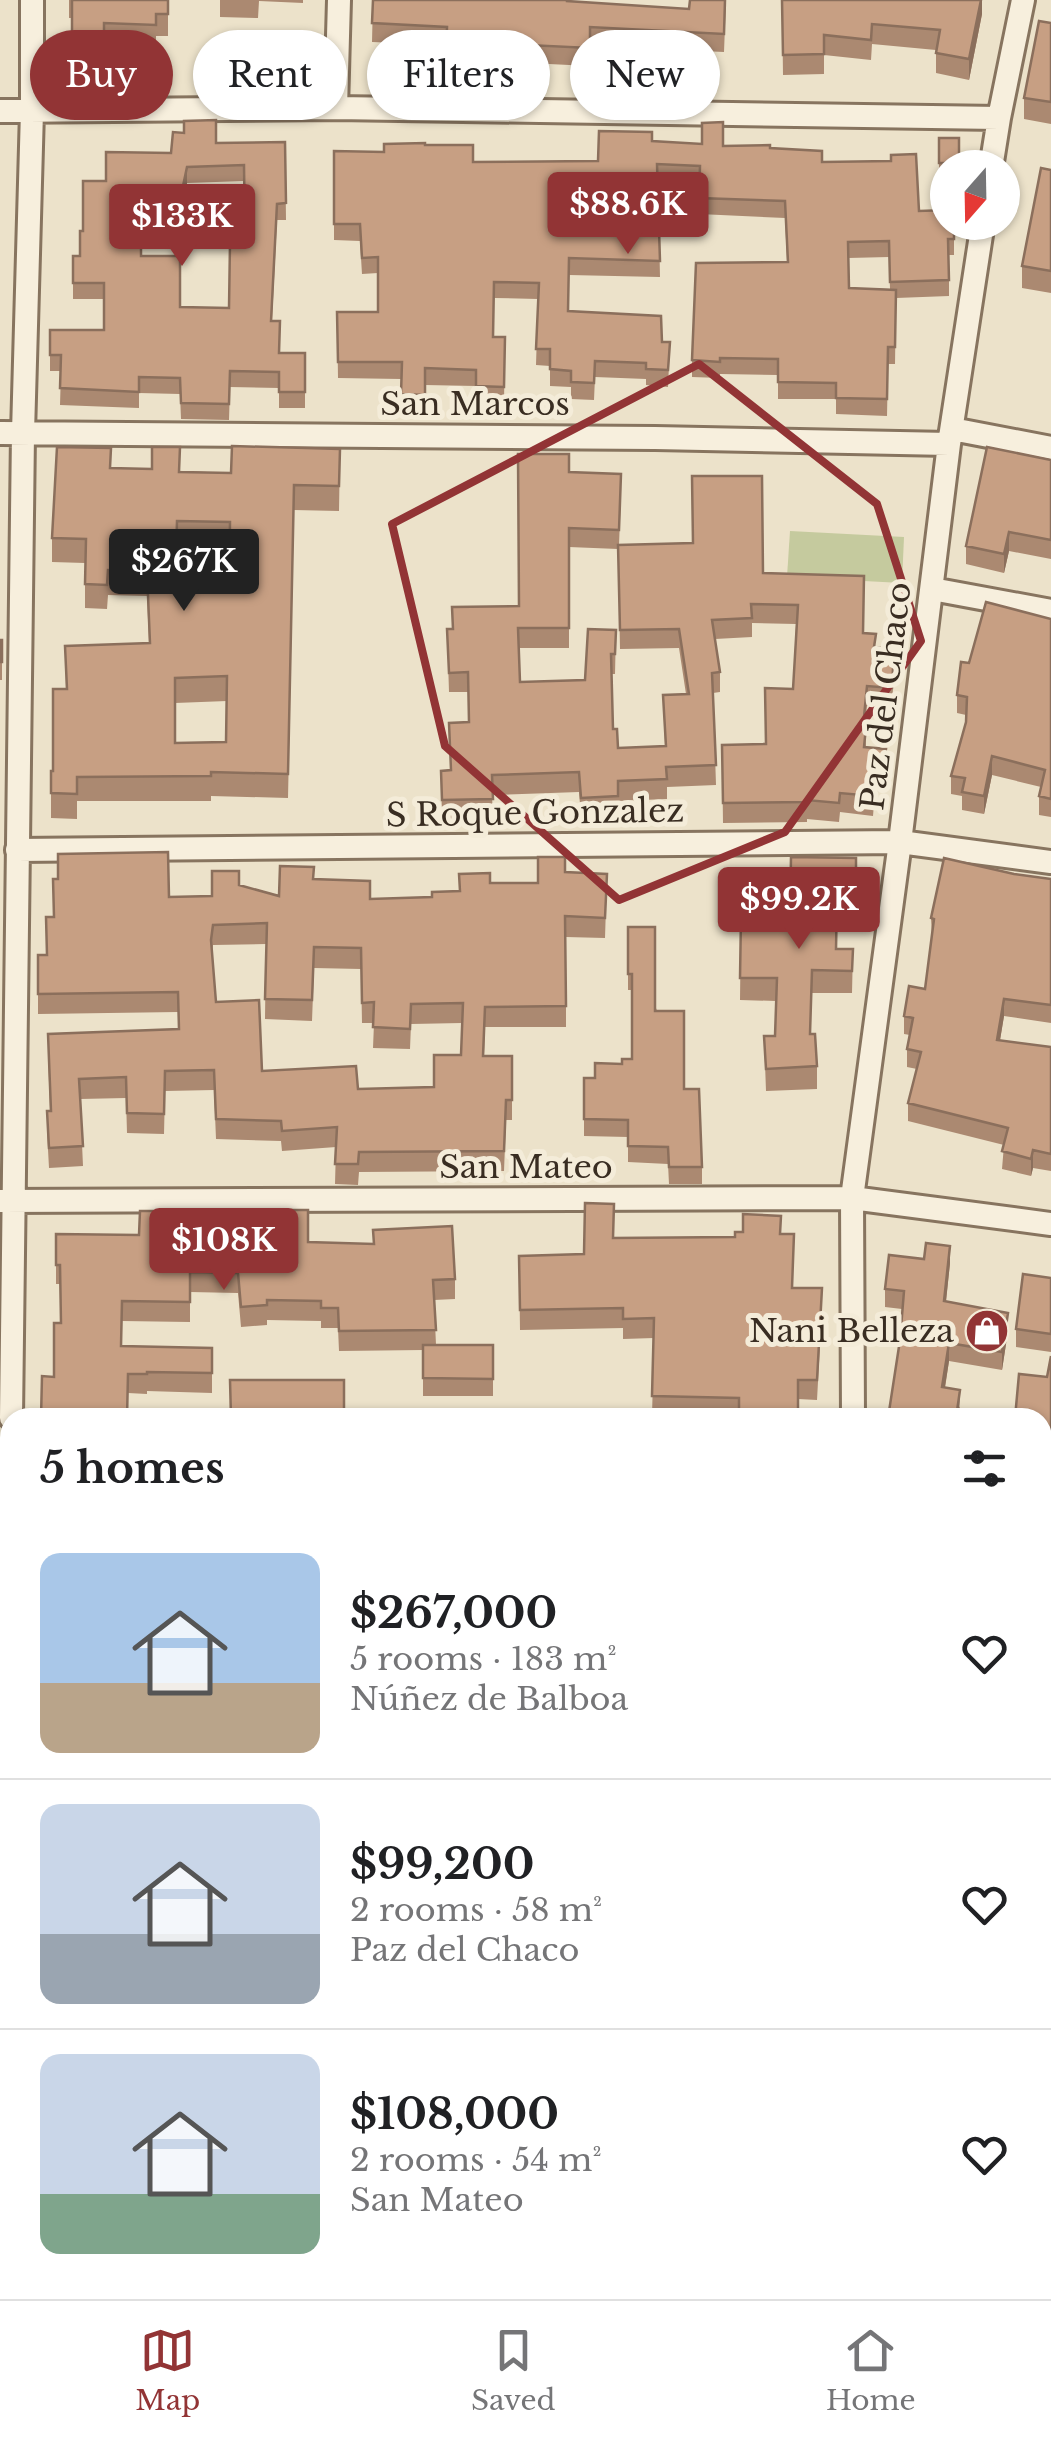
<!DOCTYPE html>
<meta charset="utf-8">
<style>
body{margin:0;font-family:"Libre Baskerville",serif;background:#f2f2f2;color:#202124;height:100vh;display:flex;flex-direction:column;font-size:38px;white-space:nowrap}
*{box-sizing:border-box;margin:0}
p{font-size:32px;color:#757577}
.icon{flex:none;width:55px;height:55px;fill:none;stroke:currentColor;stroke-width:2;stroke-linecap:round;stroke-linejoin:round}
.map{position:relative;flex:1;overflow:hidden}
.side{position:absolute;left:0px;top:1408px;width:1052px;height:892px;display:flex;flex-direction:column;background:#fff;border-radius:30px 30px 0 0;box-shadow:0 2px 8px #0004}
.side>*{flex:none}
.hud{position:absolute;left:30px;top:30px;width:992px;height:90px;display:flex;gap:20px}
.needle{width:65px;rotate:200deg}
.buttons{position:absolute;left:930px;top:150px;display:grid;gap:20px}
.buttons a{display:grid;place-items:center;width:90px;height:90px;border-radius:50%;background:#fff;box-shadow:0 2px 8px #0004;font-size:50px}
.price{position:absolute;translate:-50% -85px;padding:0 22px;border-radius:10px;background:#923435;color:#fff;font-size:32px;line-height:65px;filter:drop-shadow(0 2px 5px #0008)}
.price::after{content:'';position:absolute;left:50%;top:60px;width:30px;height:22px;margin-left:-15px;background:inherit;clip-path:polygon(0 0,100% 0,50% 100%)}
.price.active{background:#222;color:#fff}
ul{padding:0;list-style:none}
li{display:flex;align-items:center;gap:30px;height:250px;padding:0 40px}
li+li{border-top:2px solid #e0e0e0}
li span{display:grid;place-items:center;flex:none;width:280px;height:200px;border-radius:20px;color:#555}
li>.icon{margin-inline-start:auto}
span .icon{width:120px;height:120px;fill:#fffc;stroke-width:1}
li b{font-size:42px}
h2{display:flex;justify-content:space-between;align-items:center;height:120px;padding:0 40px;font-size:42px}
.chip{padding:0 35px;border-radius:45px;background:#fff;box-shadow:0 2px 8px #0004;font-size:35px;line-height:90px}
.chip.active{background:#923435;color:#fff}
.menu{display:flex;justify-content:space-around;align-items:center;height:140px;border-top:2px solid #e0e0e0;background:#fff;font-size:28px;color:#757577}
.menu a{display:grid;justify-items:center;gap:5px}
.menu .active{color:#923435}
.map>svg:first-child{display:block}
</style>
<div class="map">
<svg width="1051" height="2299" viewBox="0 0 1051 2299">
<rect width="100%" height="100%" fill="#ece2ca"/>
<!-- green -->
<path fill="#c5ca9e" d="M790,531L904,537L902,583L787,577Z"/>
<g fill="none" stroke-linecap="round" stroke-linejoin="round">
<!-- street casing -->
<g stroke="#87745f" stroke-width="28">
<path id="street" d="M336,108L339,0
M0,111L336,108L999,118
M991,168L999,118L1023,0
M952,429L1051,448
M0,433L655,438L949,444
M932,589L1051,611
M17,850L900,842L1051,862
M1,1201L852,1198L1051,1224
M11,1418L23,433L32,111V0
M853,1418L852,1198L900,842L949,444L983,222
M10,1538L8,1941L10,2032
M1042,1623L1051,1624
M1042,1972L1051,1973
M863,2290V2299"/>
</g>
<!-- secondary casing -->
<g stroke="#695642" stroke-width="38">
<path id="secondary" d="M0,2297L294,2299"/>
</g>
<!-- street -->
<use href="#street" stroke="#f7efdd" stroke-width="22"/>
<!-- secondary -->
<use href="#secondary" stroke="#f7efdd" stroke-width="32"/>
</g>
<!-- wall -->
<path fill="#ab8971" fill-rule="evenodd" d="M69,0H168V36H156V47L104,45V65H72V18H69Z
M220,0H303V3L259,1L258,18L220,17Z
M373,0H568V1L689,9L726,0L724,52L590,46V66L528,63L527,74L446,71V45L372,42Z
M782,0H982V14L969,80L936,73V50L872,44L871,60L824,55V74L783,75Z
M1051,23V124L1024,119V98Z
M939,138H959V168H948V172H939Z
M652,141L770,148L822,162L919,211L954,222V255H949V296L896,298L895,364H888L887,416L836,414V399H778V375L720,374V378L692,377V360L787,262L785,218L699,214L700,183L658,181L660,277L569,275L568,311L662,342H670L668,387L646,385V379L595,377L594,400L571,399V387L550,386V366L536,365L538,299L494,298L493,337H505L504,403H476V386L425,385V411H401V379L338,378L337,312H378V273L362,274L360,241L334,240V151L384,152L425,145L473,162L598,161ZM889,257L890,289L849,288L848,258Z
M285,142L286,220H277L272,321L279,353H305V408H279V388L230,387L229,420L181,419L180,394L139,393V408L60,405L61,371H50V330H104V299H73V256H80L83,231L106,181L171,153L216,143ZM244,181L245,243L229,308L180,307L141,256V212L179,221L187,183Z
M1051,170V293L1022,288V266Z
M340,449L339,511L294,510L288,798L211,796V801H77V819L51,818V771H53L66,689L65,646L149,643L147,596L108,595L107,609L85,608V563L52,562V538L111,468L231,473ZM177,546L230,547L229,591L176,593ZM227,701L226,742L175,743V703Z
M1051,460V559L1009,551L1004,573L966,564V546Z
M569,472L621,494L619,545L763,573L864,633L894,669L892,707L867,706L865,727L866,747L886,769L883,792L875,791L873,816L840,812L839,822L807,819V822L723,823L722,745L766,744L793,689L796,624L752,623V637L715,639L720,672V692L713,693L716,785L667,787V799L618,801V816L581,817L579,792L492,795L493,818L442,819L441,771L451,770L449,723L469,722L468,692H449L447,629H452L519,606ZM569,547L618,549L620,649L679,648L686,694L663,695L665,746L618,748L613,729L612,674H615L616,630L585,680L520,682L519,648H569Z
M1051,619V817L1039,815V796L1041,787L992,775L984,814L962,810V796L951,794V776L966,722V715L957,713V695L969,663Z
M0,640H2V680H0Z
M856,858V923H837L836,949H853L852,993H812L810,1034L817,1066V1089L766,1091L764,1036H775L776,1001L740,1000L741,916L790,917Z
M565,872L607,874L605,938L566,937V1027H485L484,1056H512V1120H506L504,1171L359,1172L358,1185L335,1184L336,1147L282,1151L281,1141L216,1139L214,1090L165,1091L164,1134L127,1133L126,1098L80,1099L83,1166L49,1168L47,1131V1111H50L48,1054L178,1030V1012L38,1014V955H46L169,897L212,896L239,885L279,896L314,879L370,899L432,897L490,883H538ZM266,944L265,1019L312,1021L314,968L361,969L362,1023H374L373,1048L410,1049L411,1024L462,1023L461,1055L434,1087L358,1089L262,1071L216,1002L212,952L213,945Z
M1014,874L1051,879V1023L1004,1016L1000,1040L1051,1047V1171L1033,1168L1031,1176L1002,1169L1004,1145L908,1121V1103L917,1069L907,1067V1049L910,1035L904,1034V1016L925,989L932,936L931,918Z
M628,927L684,1089L702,1167V1184H669L668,1164L628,1162V1137L584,1136V1078H595L632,1059V990H628Z
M161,1226L308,1242L455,1279V1299L434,1300L436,1345H493V1396H423V1350L339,1351L338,1328H321V1321L267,1320V1325L241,1327L238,1293L190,1292V1322L122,1321L121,1346L212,1348V1393L147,1391V1394L128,1393L54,1377L61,1323L60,1284H56V1234L139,1235Z
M781,1234L793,1288L822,1308L817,1400L798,1399V1418L652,1416L654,1338L623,1339V1328L520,1330L519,1256L584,1254L613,1238L735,1237Z
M950,1263L946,1302L1008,1331L1002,1370L949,1361L945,1388L960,1408L959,1418H888L900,1340L902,1309L885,1307V1289Z
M1051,1278V1352L1016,1347V1329Z
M1051,1356V1464L1042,1463V1418Z
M1042,1495L1051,1496V1558L1042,1557Z
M1042,1654L1048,1686H1051V1746L1042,1747Z
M1051,1885V1933L1047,1932V1916Z
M1042,2070L1051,2071V2180L1042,2179Z
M1051,2210V2264H1047V2246Z"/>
<!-- shaded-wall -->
<path fill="#8b6f5c" d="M979,0H982V14L969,80V59Z
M187,167V183L179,221V205Z
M1009,532V551L1004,573V554Z
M886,749V769L883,792V773Z
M992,756V775L984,814V796Z
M1004,999V1016L997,1058V1040Z
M1033,1150V1168L1031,1176V1159Z
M950,1246V1263L944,1319V1301Z
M1008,1313V1331L1002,1370V1352Z
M949,1343V1361L942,1405V1387Z
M960,1390L959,1418H956Z"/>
<!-- building -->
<path fill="#c79f83" stroke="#8b6f5c" stroke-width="2.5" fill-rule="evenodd" d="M72,0H168V14H156V25L104,23V43H72Z
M373,0H567V1L689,9L690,0H725L724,34L590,27V48L528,45L527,55L446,53L447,27L372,23Z
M782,0H981L969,59L936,53L940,30L872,24L871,40L824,35V54L783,55Z
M1039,21L1051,23V102L1024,98Z
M216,120V143L285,142L286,203L277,204L271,321H280L279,353H305V392H279V372L230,371L229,404L181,403L180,378L139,377V392L60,388L61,355H50V330H104V283H73V256H80V231H83V181H106V152L171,153L173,132L184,133V121ZM244,165L245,243H230L229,308L180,307V256H141V196L179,205L187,167Z
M723,122V146L770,145V148L822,151V162L891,161V155L916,154L919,211L948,210V222H954V239H948L949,280L890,282L889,241L848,242L849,288L896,290L895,347H888L887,399L836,398V383L778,382V359L720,358V362L692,360L696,263L788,262L785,201L699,198L700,166L657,164L660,261L569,258L568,311L661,316L662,342H670L668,370L646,369V363L595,361L594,383L571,382V371L550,369V349H536L539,283L494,282L493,337H505L504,387L476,386V370L425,368V395L401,394L402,362H338L337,312H378V257L362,258L360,224H334V151L384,152V144L425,143V145H473V162L598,161L599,131L652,132V141L702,144V123Z
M939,138H959V163H939Z
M1041,168L1051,170V271L1022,266Z
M232,446L340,449L339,486L294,485L288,774L211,772V776L77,777V794L51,793V771H53V689H67L65,646L150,643L147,572L108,570L107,585L85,584L86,539L52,538L57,447L111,448L110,468L152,469V447H180L179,472L231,473ZM177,521L230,522L229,591L175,593ZM227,676L226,742L175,743V678Z
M987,447L1051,460V540L1009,532L1004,554L966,546Z
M518,454H569V472L621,474L619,530L569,528V628H518L520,682L585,680L588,629L616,630L615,654H611L613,729H617L618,748L666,746L663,695L689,694L679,629L620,630L618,545L693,543L692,476H762L763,573L864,576L863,633L876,634L874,647L894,649L892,688L867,686L863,727H866L864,747L886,749L883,773L875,772L873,796L840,793L839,803L807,800V802L723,803L722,745L766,744L765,688L793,689L798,605L751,604L752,618L712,620L720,672L712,673L716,765L666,767L667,779L618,781V796L581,798L579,772L492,775L493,799L442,800L441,771L451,770L449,723L469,722L468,672L449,673L447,629H453L452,607L519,606Z
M986,602L1051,619V799L1039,796L1045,770L992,756L984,796L962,792L965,778L951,776L966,722L967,697L957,695L961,662L969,663Z
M0,640H2V662H0Z
M168,852L169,897L212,896V871H239V885L279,896L280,866L314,867L313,879L370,881V899L432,897V892L460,891L459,874L490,873V883H538V857H565V872L607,874L605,918L565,916L566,1006L485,1007L483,1056H512V1100H506L504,1151L359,1152L358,1164H335L337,1127L282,1131L281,1121L216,1119L214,1070L165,1071L164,1114L127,1113L126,1077L79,1079L83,1146L49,1148L47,1111H51L48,1034L179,1029L178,992L38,994V955H47L46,917H54L53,879H58V854ZM267,923L265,999L312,1000L314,947L361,948L362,1003L374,1002L373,1027L410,1029L411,1004L463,1003L461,1055H434V1087L358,1089L356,1066L262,1071L259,1000L216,1002L211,940L213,925Z
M791,857L856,858V900H837L836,949H853L852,971L812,970L810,1034H815L817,1066L766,1069L764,1036H775L777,978H740L741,916L790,917Z
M944,858L1014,874L1051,879V1005L1004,999L997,1040L1051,1047V1154L1033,1150L1031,1159L1002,1151L1008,1128L908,1103L921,1052L907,1049L913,1018L904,1016L909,986L925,989L934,919L931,918Z
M628,927H655V1011H684V1089H699L702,1167H669L668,1147L628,1146V1120L584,1119V1078H595V1063L622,1064V1059H632V974H628Z
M585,1203L614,1204L613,1238L735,1237V1232H743V1214L781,1216L780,1234H794L792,1288H822L817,1380H798V1414L739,1413V1398L652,1396L654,1318L623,1319V1308L520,1310L519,1256L584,1254Z
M283,1210H308V1242L374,1244L373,1230L452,1226L455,1279L433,1280L436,1330L339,1331L338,1308H321V1301L267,1300V1305L241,1307L238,1273L190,1272V1302L122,1301L121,1346L212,1348V1373L147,1372V1374H128L127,1418H41L42,1376L54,1377V1323H61L60,1265H56V1234L139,1235L140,1211H161V1226L234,1227L233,1218L283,1214Z
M926,1243L950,1246L944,1301L1008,1313L1002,1352L949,1343L942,1387L960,1390L956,1418H888L900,1340L904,1291L885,1289L889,1255L924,1259Z
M1023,1274L1051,1278V1334L1016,1329Z
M423,1345H493V1379L423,1378Z
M1051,1356V1447L1042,1446V1418H1015L1019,1374L1047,1377Z
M230,1380H344V1418H231Z
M1042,1495L1051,1496V1541L1042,1540Z
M1043,1653L1048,1686H1051V1729L1042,1730Z
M1051,1885V1916H1047Z
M1042,2070L1051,2071V2162L1042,2161Z
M1051,2210V2247L1047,2246Z"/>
<!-- marked area -->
<path fill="none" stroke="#923435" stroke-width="8" stroke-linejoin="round" d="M699,364L877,504L921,641L785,832L619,900L445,746L392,524Z"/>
<!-- icons -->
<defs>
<g id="shop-disc" transform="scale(2.25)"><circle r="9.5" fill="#923435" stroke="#f4ecd9"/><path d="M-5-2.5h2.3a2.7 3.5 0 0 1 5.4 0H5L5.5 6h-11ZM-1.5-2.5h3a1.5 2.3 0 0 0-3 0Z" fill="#fff"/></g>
</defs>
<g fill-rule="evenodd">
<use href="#shop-disc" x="987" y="1331"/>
</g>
<g text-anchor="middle" stroke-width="10" stroke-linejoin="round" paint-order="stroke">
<!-- street labels -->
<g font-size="32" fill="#392d22" stroke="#f4ecd9">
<text x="475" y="415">San Marcos</text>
<text transform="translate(886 696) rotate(-83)" y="11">Paz del Chaco</text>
<text transform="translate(535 813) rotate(-1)" y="11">S Roque Gonzalez</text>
<text x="526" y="1178">San Mateo</text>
</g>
<!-- poi labels -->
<g font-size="32" fill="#392d22" stroke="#f4ecd9" text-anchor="end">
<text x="954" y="1342">Nani Belleza</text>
</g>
</g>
</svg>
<div class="buttons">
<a><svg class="needle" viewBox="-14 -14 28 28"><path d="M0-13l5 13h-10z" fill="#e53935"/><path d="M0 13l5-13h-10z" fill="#757577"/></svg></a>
</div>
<b class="price" style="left:628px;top:257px">$88.6K</b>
<b class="price" style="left:182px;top:269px">$133K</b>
<b class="price active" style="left:184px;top:614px">$267K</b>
<b class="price" style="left:799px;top:952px">$99.2K</b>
<b class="price" style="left:224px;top:1293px">$108K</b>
<div class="hud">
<a class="chip active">Buy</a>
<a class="chip">Rent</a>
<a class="chip">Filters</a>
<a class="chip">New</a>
</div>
<section class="side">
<h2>5 homes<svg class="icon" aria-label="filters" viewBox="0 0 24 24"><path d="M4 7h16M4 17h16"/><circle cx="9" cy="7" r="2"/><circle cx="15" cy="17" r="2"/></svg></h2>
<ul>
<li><span style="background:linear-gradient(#a9c7e8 65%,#b9a48a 0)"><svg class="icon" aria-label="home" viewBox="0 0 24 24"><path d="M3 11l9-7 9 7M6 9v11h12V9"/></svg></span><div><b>$267,000</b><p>5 rooms · 183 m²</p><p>Núñez de Balboa</p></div><svg class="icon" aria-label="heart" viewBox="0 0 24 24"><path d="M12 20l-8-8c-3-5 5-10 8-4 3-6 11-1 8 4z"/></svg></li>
<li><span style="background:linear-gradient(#c9d6e8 65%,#9aa5b1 0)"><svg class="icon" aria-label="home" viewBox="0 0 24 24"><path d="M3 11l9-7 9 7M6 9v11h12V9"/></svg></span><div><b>$99,200</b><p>2 rooms · 58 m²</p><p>Paz del Chaco</p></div><svg class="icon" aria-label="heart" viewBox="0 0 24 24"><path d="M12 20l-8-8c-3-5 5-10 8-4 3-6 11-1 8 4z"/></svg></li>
<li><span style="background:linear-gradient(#c9d6e8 70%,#7fa58c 0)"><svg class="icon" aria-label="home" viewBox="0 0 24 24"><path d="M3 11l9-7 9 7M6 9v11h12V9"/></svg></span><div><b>$108,000</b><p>2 rooms · 54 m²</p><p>San Mateo</p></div><svg class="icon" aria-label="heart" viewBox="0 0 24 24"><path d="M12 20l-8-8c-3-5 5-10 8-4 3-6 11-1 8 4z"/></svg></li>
</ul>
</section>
</div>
<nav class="menu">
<a class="active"><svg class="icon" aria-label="map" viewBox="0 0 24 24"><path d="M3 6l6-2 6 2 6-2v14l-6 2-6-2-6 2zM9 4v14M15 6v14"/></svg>Map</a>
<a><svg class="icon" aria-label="saved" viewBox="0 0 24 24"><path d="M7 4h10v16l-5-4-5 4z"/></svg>Saved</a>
<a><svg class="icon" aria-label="home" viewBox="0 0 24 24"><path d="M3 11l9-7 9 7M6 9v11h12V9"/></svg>Home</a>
</nav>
